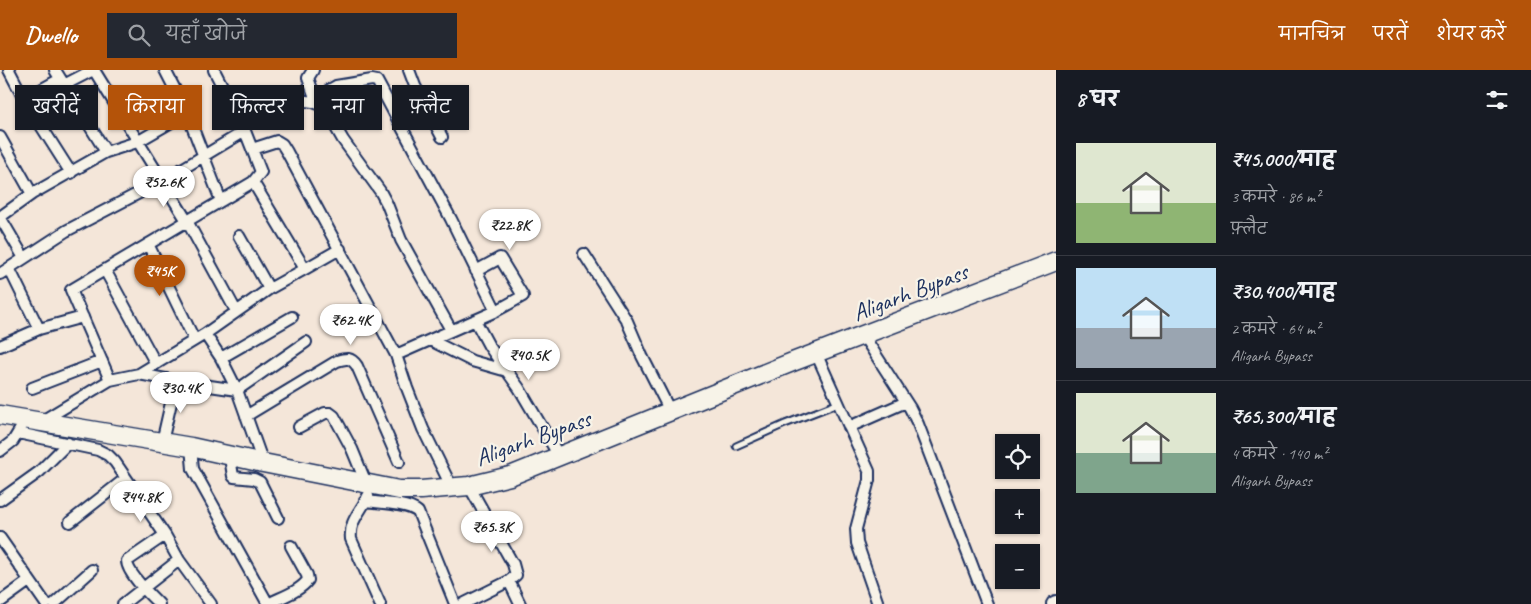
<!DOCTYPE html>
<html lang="hi">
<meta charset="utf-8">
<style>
body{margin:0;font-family:Caveat,"Playpen Sans Deva",sans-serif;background:#242831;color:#f1f3f6;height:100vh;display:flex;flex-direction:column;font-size:19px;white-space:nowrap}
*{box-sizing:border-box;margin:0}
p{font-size:16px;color:#9ea1a6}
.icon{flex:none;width:28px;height:28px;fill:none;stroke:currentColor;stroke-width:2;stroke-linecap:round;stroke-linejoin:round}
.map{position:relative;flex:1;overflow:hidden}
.drawer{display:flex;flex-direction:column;background:#171b24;width:475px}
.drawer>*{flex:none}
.banner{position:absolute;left:15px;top:15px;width:475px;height:45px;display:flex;gap:10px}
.fabs{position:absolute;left:995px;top:364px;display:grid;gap:10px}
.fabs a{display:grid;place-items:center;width:45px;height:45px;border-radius:0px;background:#171b24;box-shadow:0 1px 4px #0004;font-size:25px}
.price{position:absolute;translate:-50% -42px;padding:0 11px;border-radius:18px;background:#fff;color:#222;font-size:16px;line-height:32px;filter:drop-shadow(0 1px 2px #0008)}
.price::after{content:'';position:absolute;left:50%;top:30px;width:15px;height:11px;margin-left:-8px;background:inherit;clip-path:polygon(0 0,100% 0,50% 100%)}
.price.on{background:#b45309;color:#fff}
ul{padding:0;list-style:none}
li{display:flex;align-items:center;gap:15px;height:125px;padding:0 20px}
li+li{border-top:1px solid #363941}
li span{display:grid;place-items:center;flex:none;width:140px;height:100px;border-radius:0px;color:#555}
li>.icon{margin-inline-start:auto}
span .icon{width:60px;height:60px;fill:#fffc;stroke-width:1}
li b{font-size:21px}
h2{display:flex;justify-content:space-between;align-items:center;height:60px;padding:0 20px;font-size:21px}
.chip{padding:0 18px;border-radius:0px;background:#171b24;box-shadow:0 1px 4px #0004;font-size:18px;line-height:45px}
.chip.on{background:#b45309;color:#fff}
header{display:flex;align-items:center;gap:30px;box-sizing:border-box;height:70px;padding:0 25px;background:#b45309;color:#fff}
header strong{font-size:24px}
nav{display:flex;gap:28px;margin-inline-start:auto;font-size:18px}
.search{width:350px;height:45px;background:#242831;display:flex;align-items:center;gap:12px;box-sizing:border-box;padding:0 18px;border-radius:0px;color:#9ea1a6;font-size:19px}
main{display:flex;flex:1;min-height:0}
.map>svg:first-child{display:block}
</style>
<header>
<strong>Dwello</strong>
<div class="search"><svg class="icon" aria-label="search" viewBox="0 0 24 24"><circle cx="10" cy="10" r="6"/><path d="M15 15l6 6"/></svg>यहाँ खोजें</div>
<nav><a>मानचित्र</a><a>परतें</a><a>शेयर करें</a></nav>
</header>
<main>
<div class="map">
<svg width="1056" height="534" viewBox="0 0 1056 534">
<rect width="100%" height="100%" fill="#f4e6d9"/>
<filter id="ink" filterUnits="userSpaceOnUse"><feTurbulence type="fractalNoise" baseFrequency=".02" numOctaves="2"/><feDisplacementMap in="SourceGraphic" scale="10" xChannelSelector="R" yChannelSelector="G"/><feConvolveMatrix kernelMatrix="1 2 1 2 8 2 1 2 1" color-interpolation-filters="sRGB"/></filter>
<g filter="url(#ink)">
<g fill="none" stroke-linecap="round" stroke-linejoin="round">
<!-- lane casing -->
<g stroke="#1b2f5e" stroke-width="9">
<path id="lane" d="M736,376L785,354L839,333"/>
</g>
<!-- street casing -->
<g stroke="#1b2f5e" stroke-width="14">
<path id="street" d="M9,0L24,29L71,103
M94,0L187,151L236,241
M313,0L308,8L317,33L329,20L336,16L372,10L377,11L451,149L496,241
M409,0L415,16L442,67
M64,15L93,0
M24,29L60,9
M234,39L306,31L313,32L321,35L328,44L343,70L380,121L387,134L401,170L451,260
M187,43L221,131
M0,67L32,124
M252,79L277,71L282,74L287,82L396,285L407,318L423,359L452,418
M106,82L137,72L187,43L165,0
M0,147L32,124L106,82L55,0
M0,147L24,188
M239,166L269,219
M148,174L194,269
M584,184L627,251L642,286L670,341
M9,198L39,259
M305,199L340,179
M105,200L156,294
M0,204L66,161L162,111L245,61
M475,250L489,276L519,318L559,386
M205,264L221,288L237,320L263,393
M863,265L910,338L918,354L987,534
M430,270L472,291L507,301
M0,276L39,259L83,247
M816,283L869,401V410L856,459L857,473L878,534
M396,285L496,241L523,226L500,188L476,201
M221,288L292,247
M139,304L176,311L237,320L306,272
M110,310L71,220L253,112L261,102L245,61L214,0
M32,318L102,291
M246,346L337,291C346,288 351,287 357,296L399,392
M42,351L110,310L139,304L205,264L269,219L305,199L253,112
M299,357L325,343H330L334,346L352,379L366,413
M849,357L906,332
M18,363L98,380L108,385L115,392L165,465L179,490L211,534
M162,372L176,311
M191,377L193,399L268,534C281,527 299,522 308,510L307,505L291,476
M0,381L13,371L21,358
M232,386L231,394L233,406L234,407L254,409L260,412L278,448
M368,426C361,442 349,450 351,469L380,534
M0,430L39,402L68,373
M365,431C380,433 407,433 418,442L455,534
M70,452L125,409
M0,468L46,534
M509,511L520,534
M0,532L29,511
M54,534L92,500
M123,534L179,490
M159,534C150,525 127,503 127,491L165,465
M463,534L509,511L516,505L513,494L469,416"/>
</g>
<!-- secondary casing -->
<g stroke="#1b2f5e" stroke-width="18">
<path id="secondary" d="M1054,534L1056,533"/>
</g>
<!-- highway casing -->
<g stroke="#1b2f5e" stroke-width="21">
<path id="highway" d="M0,345L191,377L263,393L399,420H421L469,416L510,406L795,291L1056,191"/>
</g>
<!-- lane -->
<use href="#lane" stroke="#f7f3e8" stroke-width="5"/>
<!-- street -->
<use href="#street" stroke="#f7f3e8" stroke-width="10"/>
<!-- secondary -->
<use href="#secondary" stroke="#f7f3e8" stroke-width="14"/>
<!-- highway -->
<use href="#highway" stroke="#f7f3e8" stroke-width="18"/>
</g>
</g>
<g text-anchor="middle" stroke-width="4.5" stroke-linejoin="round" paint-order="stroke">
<!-- street labels -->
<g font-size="24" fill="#1b2f5e" stroke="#f7f3e8">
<text transform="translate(910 222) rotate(-21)" y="8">Aligarh Bypass</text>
<text transform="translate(533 368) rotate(-20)" y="8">Aligarh Bypass</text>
</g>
</g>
</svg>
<div class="fabs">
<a><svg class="icon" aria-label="locate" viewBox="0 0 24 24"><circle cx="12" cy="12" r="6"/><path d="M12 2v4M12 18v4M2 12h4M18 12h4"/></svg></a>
<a>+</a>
<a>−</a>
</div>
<b class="price" style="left:164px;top:138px">₹52.6K</b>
<b class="price" style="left:510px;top:181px">₹22.8K</b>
<b class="price on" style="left:160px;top:227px">₹45K</b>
<b class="price" style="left:351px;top:276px">₹62.4K</b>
<b class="price" style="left:529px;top:311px">₹40.5K</b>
<b class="price" style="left:181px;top:344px">₹30.4K</b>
<b class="price" style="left:141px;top:453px">₹44.8K</b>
<b class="price" style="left:492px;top:483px">₹65.3K</b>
<div class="banner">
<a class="chip">खरीदें</a>
<a class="chip on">किराया</a>
<a class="chip">फ़िल्टर</a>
<a class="chip">नया</a>
<a class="chip">फ़्लैट</a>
</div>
</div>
<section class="drawer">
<h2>8 घर<svg class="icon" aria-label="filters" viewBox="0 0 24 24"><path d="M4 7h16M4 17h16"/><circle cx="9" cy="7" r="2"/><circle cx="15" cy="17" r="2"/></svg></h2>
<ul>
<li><span style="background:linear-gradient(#dfe7d0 60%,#8fb573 0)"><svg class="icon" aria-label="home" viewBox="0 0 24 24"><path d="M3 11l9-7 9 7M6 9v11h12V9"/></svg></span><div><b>₹45,000/माह</b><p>3 कमरे · 86 m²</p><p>फ़्लैट</p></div></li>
<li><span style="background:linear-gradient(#bfe0f5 60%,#9aa5b1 0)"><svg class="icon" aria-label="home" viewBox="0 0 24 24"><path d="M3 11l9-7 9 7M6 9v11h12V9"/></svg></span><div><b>₹30,400/माह</b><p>2 कमरे · 64 m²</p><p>Aligarh Bypass</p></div></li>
<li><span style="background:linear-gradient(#dfe7d0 60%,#7fa58c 0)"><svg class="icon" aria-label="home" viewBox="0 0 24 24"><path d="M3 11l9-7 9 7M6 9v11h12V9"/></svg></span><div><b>₹65,300/माह</b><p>4 कमरे · 140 m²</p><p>Aligarh Bypass</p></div></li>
</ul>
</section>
</main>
